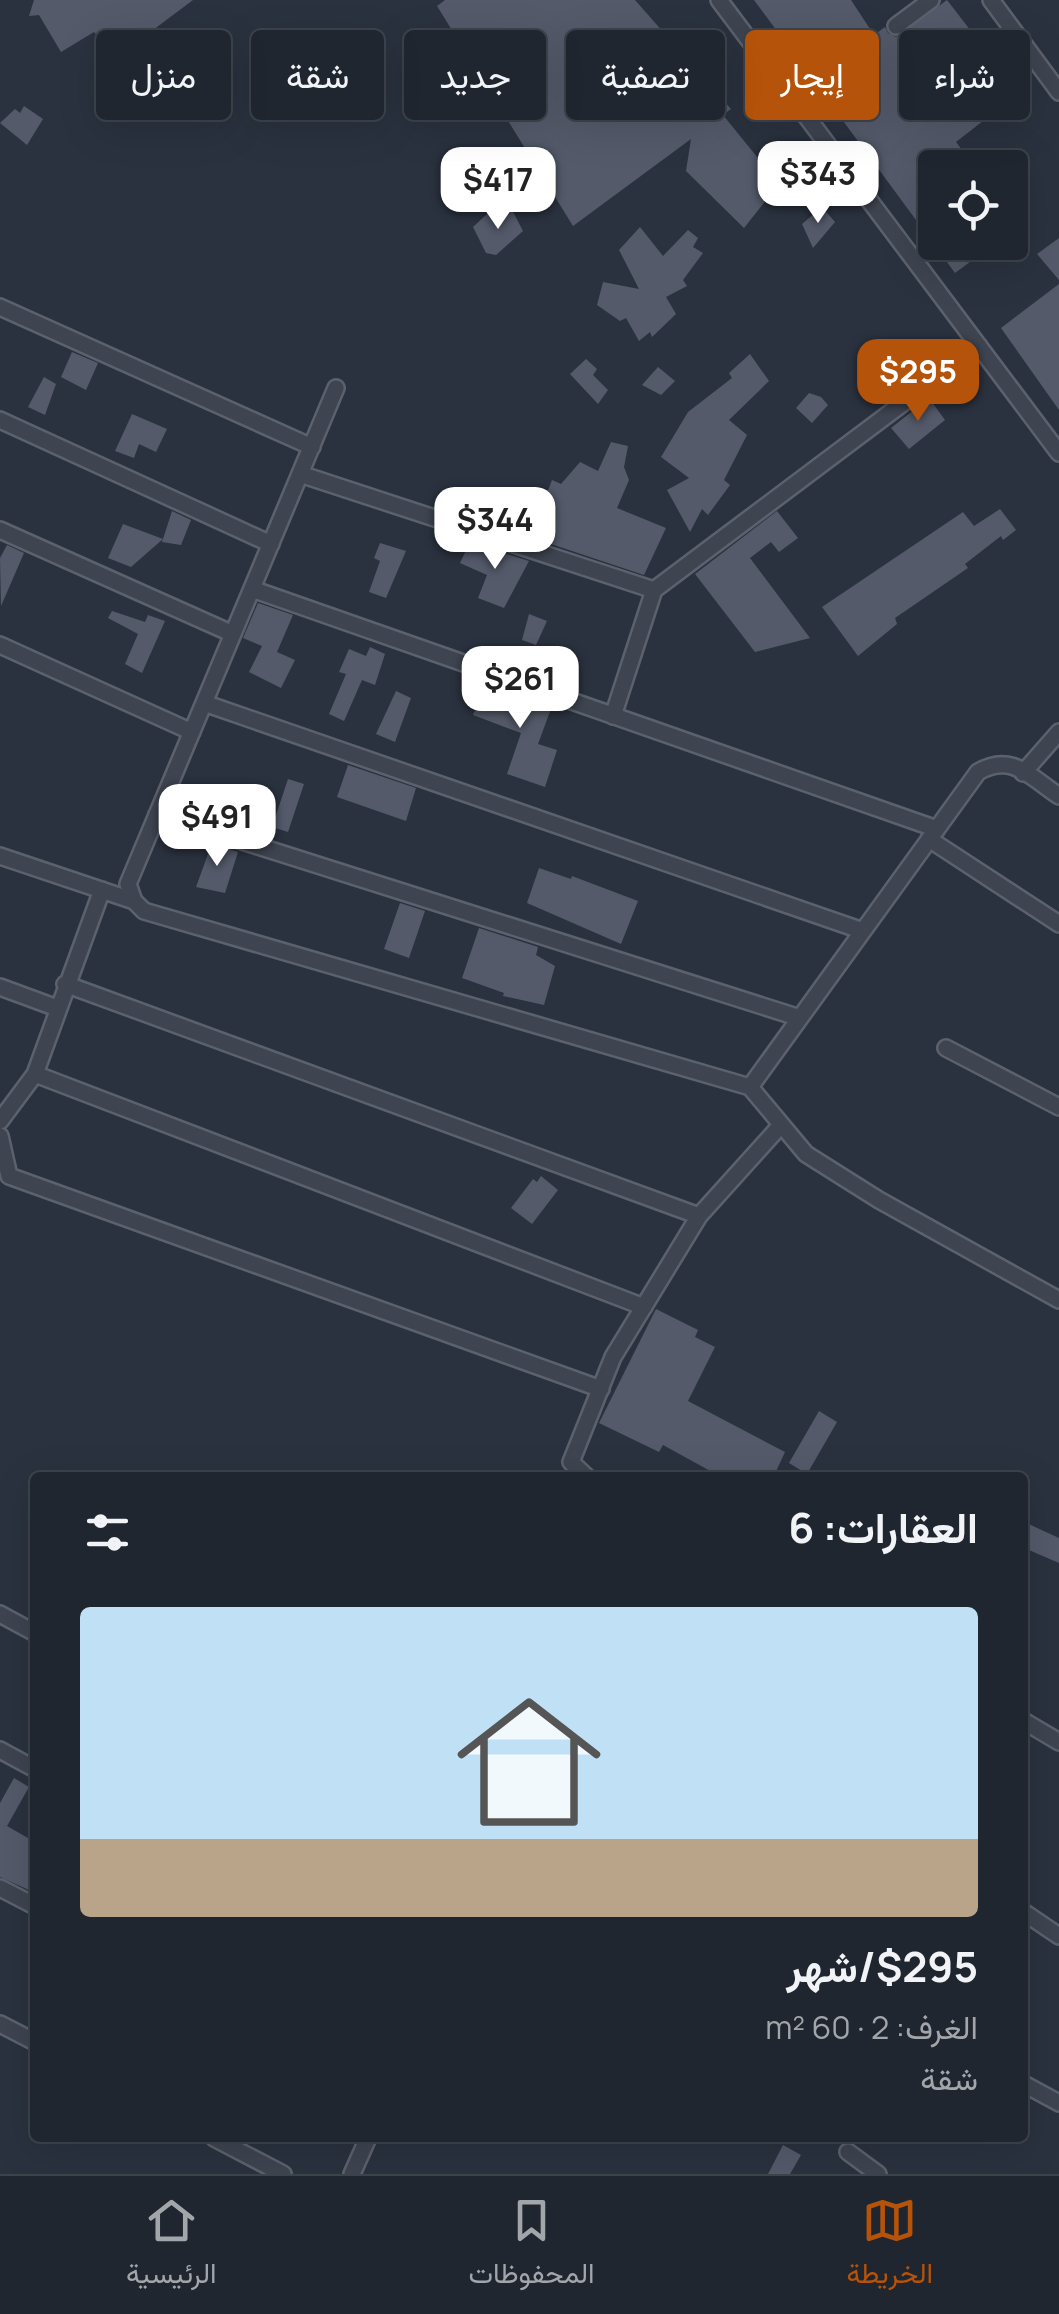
<!DOCTYPE html>
<html lang="ar">
<meta charset="utf-8">
<style>
body{margin:0;font-family:Manrope,Vazirmatn,sans-serif;background:#2d323b;color:#f1f3f6;direction:rtl;height:100vh;display:flex;flex-direction:column;font-size:38px;white-space:nowrap}
*{box-sizing:border-box;margin:0}
p{font-size:32px;color:#a2a5aa}
.icon{flex:none;width:55px;height:55px;fill:none;stroke:currentColor;stroke-width:2;stroke-linecap:round;stroke-linejoin:round}
.map{position:relative;flex:1;overflow:hidden;direction:ltr}
.side{position:absolute;left:30px;top:1472px;width:998px;height:670px;display:flex;flex-direction:column;background:#20262f;border-radius:10px;box-shadow:0 10px 40px #0002,0 0 0 2px #3d434b;direction:rtl}
.side>*{flex:none}
.hud{position:absolute;left:30px;top:30px;width:1000px;height:90px;direction:rtl;display:flex;gap:20px}
.controls{position:absolute;left:918px;top:150px;display:grid;gap:20px}
.controls a{display:grid;place-items:center;width:110px;height:110px;border-radius:10px;background:#20262f;box-shadow:0 10px 40px #0002,0 0 0 2px #3d434b;font-size:50px}
.price{position:absolute;translate:-50% -85px;padding:0 22px;border-radius:20px;background:#fff;color:#222;font-size:32px;line-height:65px;filter:drop-shadow(0 2px 5px #0008)}
.price::after{content:'';position:absolute;left:50%;top:60px;width:30px;height:22px;margin-left:-15px;background:inherit;clip-path:polygon(0 0,100% 0,50% 100%)}
.price.active{background:#b45309;color:#fff}
ul{padding:0;list-style:none}
li{display:grid;align-content:center;gap:20px;height:530px;padding:0 50px}
li+li{border-top:2px solid #3d434b}
li span{display:grid;place-items:center;height:310px;border-radius:10px;color:#555}
li>.icon{margin-inline-start:auto}
span .icon{width:180px;height:180px;fill:#fffc;stroke-width:1}
li b{font-size:42px}
h2{display:flex;justify-content:space-between;align-items:center;height:120px;padding:0 50px;font-size:42px}
.chip{padding:0 35px;border-radius:10px;background:#20262f;box-shadow:0 10px 40px #0002,0 0 0 2px #3d434b;font-size:35px;line-height:90px}
.chip.active{background:#b45309;color:#fff}
.tab-bar{display:flex;justify-content:space-around;align-items:center;height:140px;border-top:2px solid #3d434b;background:#20262f;font-size:28px;color:#a2a5aa}
.tab-bar a{display:grid;justify-items:center;gap:5px}
.tab-bar .active{color:#b45309}
.map>svg:first-child{display:block}
</style>
<div class="map">
<svg width="1059" height="2174" viewBox="0 0 1059 2174">
<rect width="100%" height="100%" fill="#2a323f"/>
<!-- building -->
<path fill="#545a6a" d="M34,0H193L117,57L94,32L61,52L39,15L29,16Z
M445,0H635L731,109L723,115L779,184L744,228L686,171L691,139L573,226L437,6Z
M754,0H851L874,35L885,27L888,33L896,37L947,0L1019,93L956,142L976,168H935V242H997L955,273Z
M24,106L43,119L27,145L0,123L15,109L20,113Z
M822,207L835,222L813,248L802,224Z
M511,208L523,231L496,255L486,253L473,227L488,213L493,220Z
M640,227L663,256L688,230L698,238L693,247L703,253L683,280L687,286L666,297L676,314L652,337L650,332L639,341L626,318L620,321L597,305L603,282L639,289L619,250Z
M1059,238V280L1037,254Z
M1059,284V410L1001,328Z
M72,352L98,363L86,390L61,377Z
M750,354L769,381L729,420L747,435L724,480L730,485L708,515L702,509L690,532L667,490L689,478L661,457L688,412L732,378L729,373Z
M586,359L597,369L593,375L608,390L598,404L570,374Z
M658,367L675,381L661,395L642,385Z
M44,377L56,384L45,415L28,407Z
M809,393L821,397L828,405L812,423L796,408Z
M929,398L945,420L909,449L891,428Z
M132,414L167,429L156,452L139,444L134,458L115,451Z
M611,442L628,446L624,467L629,480L617,508L666,528L644,575L548,543L550,533L534,527L552,480L561,484L580,462L598,471Z
M1000,509L1016,530L1003,540L1001,536L965,564L968,568L895,618L897,624L858,656L822,607L963,512L974,526Z
M172,511L191,520L181,545L162,542L163,539L131,567L108,558L123,524L163,539Z
M777,511L798,538L779,552L771,542L750,558L810,638L755,652L695,574Z
M470,542L529,561L504,608L478,598L487,575L460,563Z
M380,543L406,551L386,598L369,592L380,561L374,558Z
M7,545L24,553L1,606L0,558Z
M258,603L293,615L277,652L295,660L281,688L249,672L262,646L243,638Z
M112,611L145,622L148,615L165,621L142,673L125,664L138,634L108,618Z
M529,614L547,621L536,645L522,640Z
M370,647L385,654L375,685L362,680L344,721L329,714L346,674L339,672L349,649L366,656Z
M486,683L552,706L538,744L557,750L545,787L507,774L521,733L473,715Z
M396,691L411,698L395,742L376,734Z
M348,765L416,788L406,821L337,797Z
M288,779L304,784L288,832L272,827Z
M212,843L238,852L225,893L196,887Z
M539,868L571,879L572,876L638,901L621,944L527,903Z
M400,903L425,911L409,958L384,949Z
M479,928L538,947L536,955L555,966L544,1005L503,996L504,993L462,978Z
M541,1176L558,1190L532,1224L511,1208L533,1179L537,1182Z
M656,1309L698,1330L695,1337L715,1347L688,1401L785,1452L773,1478H723L663,1445L659,1452L599,1423Z
M819,1411L837,1422L807,1474L789,1463Z
M1022,1521L1059,1538V1563L1022,1547Z
M14,1778L29,1787L7,1826L35,1842V1881L29,1890L0,1877V1803Z
M783,2145L801,2155L790,2174H768Z"/>
<g fill="none" stroke-linecap="round" stroke-linejoin="round">
<!-- minor casing -->
<g stroke="#5c626d" stroke-width="20">
<path id="minor" d="M719,0L1059,453
M991,0L1059,92
M896,26L931,0
M0,307L312,447
M0,420L271,544
M300,474L654,590
M0,530L233,634
M252,589L937,829
M0,645L192,732
M204,703L863,931
M613,716L654,590L979,346
M1023,773L1059,732
M157,814L800,1018
M929,839L1059,924
M0,856L134,901L144,911L750,1087L806,1154L879,1200L1059,1300
M134,901L128,884L336,388
M65,984L699,1216
M0,987L57,1008
M946,1048L1059,1107
M35,1074L644,1307
M750,1087L978,772C1012,752 1030,777 1059,796
M0,1121L35,1074L102,890
M0,1136L9,1176L601,1389
M588,1478L571,1462L613,1357L699,1216L781,1125
M0,1614L35,1633
M1022,1720L1059,1742
M0,1750L35,1769
M0,1888L35,1906
M1022,1911L1059,1936
M0,2024L35,2042
M1022,2083L1059,2103
M214,2138L283,2174
M848,2152L878,2174
M352,2174L368,2138"/>
</g>
<!-- minor -->
<use href="#minor" stroke="#3e4450" stroke-width="15"/>
</g>
</svg>
<div class="controls">
<a><svg class="icon" aria-label="locate" viewBox="0 0 24 24"><circle cx="12" cy="12" r="6"/><path d="M12 2v4M12 18v4M2 12h4M18 12h4"/></svg></a>
</div>
<b class="price" style="left:818px;top:226px">$343</b>
<b class="price" style="left:498px;top:232px">$417</b>
<b class="price active" style="left:918px;top:424px">$295</b>
<b class="price" style="left:495px;top:572px">$344</b>
<b class="price" style="left:520px;top:731px">$261</b>
<b class="price" style="left:217px;top:869px">$491</b>
<div class="hud">
<a class="chip">شراء</a>
<a class="chip active">إيجار</a>
<a class="chip">تصفية</a>
<a class="chip">جديد</a>
<a class="chip">شقة</a>
<a class="chip">منزل</a>
</div>
<section class="side">
<h2>العقارات: 6<svg class="icon" aria-label="filters" viewBox="0 0 24 24"><path d="M4 7h16M4 17h16"/><circle cx="9" cy="7" r="2"/><circle cx="15" cy="17" r="2"/></svg></h2>
<ul>
<li><span style="background:linear-gradient(#bfe0f5 75%,#b9a48a 0)"><svg class="icon" aria-label="home" viewBox="0 0 24 24"><path d="M3 11l9-7 9 7M6 9v11h12V9"/></svg></span><div><b>$295/شهر</b><p>الغرف: 2 · 60 m²</p><p>شقة</p></div></li>
</ul>
</section>
</div>
<nav class="tab-bar">
<a class="active"><svg class="icon" aria-label="map" viewBox="0 0 24 24"><path d="M3 6l6-2 6 2 6-2v14l-6 2-6-2-6 2zM9 4v14M15 6v14"/></svg>الخريطة</a>
<a><svg class="icon" aria-label="saved" viewBox="0 0 24 24"><path d="M7 4h10v16l-5-4-5 4z"/></svg>المحفوظات</a>
<a><svg class="icon" aria-label="home" viewBox="0 0 24 24"><path d="M3 11l9-7 9 7M6 9v11h12V9"/></svg>الرئيسية</a>
</nav>
